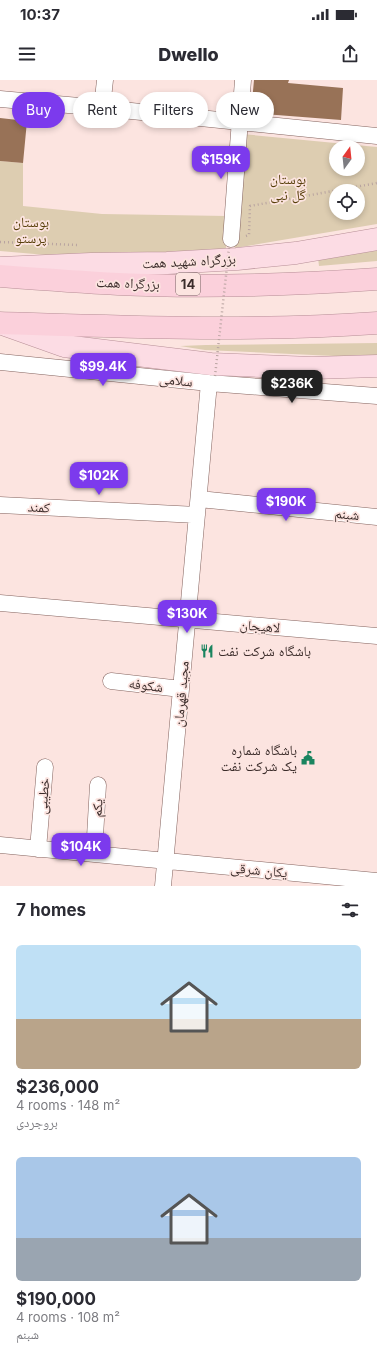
<!DOCTYPE html>
<meta charset="utf-8">
<style>
body{margin:0;font-family:Inter,"Noto Naskh Arabic",sans-serif;background:#f7f7f7;color:#2b2b33;height:100vh;display:flex;flex-direction:column;font-size:15px;white-space:nowrap}
*{box-sizing:border-box;margin:0}
p{font-size:13px;color:#7c7c81}
.icon{flex:none;width:22px;height:22px;fill:none;stroke:currentColor;stroke-width:2;stroke-linecap:round;stroke-linejoin:round}
.map{position:relative;height:806px;overflow:hidden}
.drawer{display:flex;flex-direction:column;background:#fff;flex:1}
.drawer>*{flex:none}
.guide{position:absolute;left:12px;top:12px;width:353px;height:36px;display:flex;gap:8px}
.needle{width:26px;rotate:15deg}
.buttons{position:absolute;left:329px;top:60px;display:grid;gap:8px}
.buttons a{display:grid;place-items:center;width:36px;height:36px;border-radius:50%;background:#fff;box-shadow:0 2px 6px #0003;font-size:20px}
.price{position:absolute;translate:-50% -34px;padding:0 9px;border-radius:8px;background:#7c3aed;color:#fff;font-size:13px;line-height:26px;filter:drop-shadow(0 1px 2px #0008)}
.price::after{content:'';position:absolute;left:50%;top:24px;width:12px;height:9px;margin-left:-6px;background:inherit;clip-path:polygon(0 0,100% 0,50% 100%)}
.price.current{background:#222;color:#fff}
ul{padding:0;list-style:none}
li{display:grid;align-content:center;gap:8px;height:212px;padding:0 16px}
li span{display:grid;place-items:center;height:124px;border-radius:6px;color:#555}
li>.icon{margin-inline-start:auto}
span .icon{width:72px;height:72px;fill:#fffc;stroke-width:1}
li b{font-size:17px}
h2{display:flex;justify-content:space-between;align-items:center;height:48px;padding:0 16px;font-size:17px}
.chip{padding:0 14px;border-radius:18px;background:#fff;box-shadow:0 2px 6px #0003;font-size:14px;line-height:36px}
.chip.current{background:#7c3aed;color:#fff}
.status{display:flex;justify-content:space-between;align-items:center;height:28px;padding:0 20px;background:#fff;direction:ltr}
.status svg{height:11px;fill:currentColor}
header{display:flex;justify-content:space-between;align-items:center;height:52px;padding:0 16px;background:#fff;font-size:18px;font-weight:800}
.map>svg:first-child{display:block}
</style>
<div class="status"><b>10:37</b><svg viewBox="0 0 49 12"><path d="M0 12V9h3v3zM5 12V6h3v6zM10 12V3h3v9zM15 12V0h3v12zM26 1h20v11H26zM47 4h2v5h-2z"/></svg></div>
<header><svg class="icon" aria-label="menu" viewBox="0 0 24 24"><path d="M4 6h16M4 12h16M4 18h16"/></svg>Dwello<svg class="icon" aria-label="share" viewBox="0 0 24 24"><path d="M12 15V3M7 8l5-5 5 5M5 13v7h14v-7"/></svg></header>
<div class="map">
<svg width="377" height="806" viewBox="0 0 377 806">
<rect width="100%" height="100%" fill="#fce4e0"/>
<!-- green -->
<path fill="#ddcdb1" fill-rule="evenodd" d="M242,54L377,67V144L235,168ZM336,67H358V89H336ZM336,111H358V133H336Z
M0,81L23,83V126L102,134L227,136L226,172L69,177L0,171Z
M377,169V181L319,186L318,178Z
M377,263V278L205,270L180,266L206,265Z"/>
<!-- building -->
<path fill="#987257" d="M254,0H289L288,3L343,8L341,40L251,33Z
M0,38L27,41L23,83L0,81Z"/>
<g fill="none" stroke-linecap="round" stroke-linejoin="round">
<!-- minor casing -->
<g stroke="#84635e" stroke-width="17">
<path id="minor" d="M0,19L102,28L377,56
M102,28L105,0
M231,159L243,0
M0,282L209,303L377,316
M199,419L377,437
M0,425L197,435
M0,523L377,556
M111,601L181,609
M0,765L377,801
M38,769L45,687
M94,774L98,705
M163,806L209,303"/>
</g>
<!-- primary casing -->
<g stroke="#b78f97" stroke-width="23">
<path id="primary" d="M0,188L91,184L167,183L237,179L296,173L377,159
M5,245L64,266L211,284L312,288L377,286"/>
</g>
<!-- trunk casing -->
<g stroke="#b78f97" stroke-width="23">
<path id="trunk" d="M0,196C39,199 79,202 118,204C204,208 291,205 377,199
M0,243C126,247 251,252 377,243"/>
</g>
<!-- path -->
<path stroke="#b8a3a0" stroke-width="2.5" stroke-dasharray="1 3" stroke-linecap="butt" d="M246,156L249,155L250,126L377,103
M0,162L77,165"/>
<!-- minor -->
<use href="#minor" stroke="#fff" stroke-width="16"/>
<!-- primary -->
<use href="#primary" stroke="#fcdce4" stroke-width="22"/>
<!-- trunk -->
<use href="#trunk" stroke="#fbd0db" stroke-width="22"/>
<!-- path-bridge -->
<path stroke="#b8a3a0" stroke-width="2.5" stroke-dasharray="1 3" stroke-linecap="butt" d="M215,296L229,168"/>
</g>
<!-- icons -->
<defs>
<g id="restaurant-bare" transform="scale(1.08)"><path d="M-5-6h1v4h1v-4h1v4h1v-4h1v5L-1.5 .5V6h-2V.5L-5-1ZM5-6V6H3V1.5H1.5Q1.5-4 5-6Z" fill="#1a845f" stroke="#fce4e0" stroke-width="2.5" paint-order="stroke"/></g>
<g id="civic-bare" transform="scale(1.08)"><path d="M-.6-6.5H3V-4.5H.6V-3L4-1V1h2V6H-6V1h2V-1L-.6-3ZM-1.2 2.5V6h2.4V2.5Z" fill="#1a845f" stroke="#fce4e0" stroke-width="2.5" paint-order="stroke"/></g>
</defs>
<g fill-rule="evenodd">
<use href="#restaurant-bare" x="207" y="571"/>
<use href="#civic-bare" x="308" y="678"/>
</g>
<g text-anchor="middle" stroke-width="3.5" stroke-linejoin="round" paint-order="stroke">
<!-- shield labels -->
<rect fill="#fce4e0" stroke="#756361" stroke-width="1" x="176" y="193" width="24" height="22" rx="3"/>
<g font-size="13" font-weight="bold" fill="#3b2c2a">
<text x="188" y="209">14</text>
</g>
<!-- park labels -->
<g font-size="14" fill="#573f0a" stroke="#fce4e0">
<text x="288" y="104">بوستان<tspan x="288" dy="16">گل نبی</tspan></text>
<text x="31" y="147">بوستان<tspan x="31" dy="16">پرستو</tspan></text>
</g>
<!-- street labels -->
<g font-size="14" fill="#3b2c2a" stroke="#fce4e0">
<text transform="translate(189 181) rotate(-3)" y="5">بزرگراه شهید همت</text>
<text transform="translate(128 203) rotate(2)" y="5">بزرگراه همت</text>
<text transform="translate(176 300) rotate(6)" y="5">سلامی</text>
<text transform="translate(39 427) rotate(3)" y="5">کمند</text>
<text transform="translate(347 434) rotate(6)" y="5">شبنم</text>
<text transform="translate(260 546) rotate(5)" y="5">لاهیجان</text>
<text transform="translate(146 605) rotate(7)" y="5">شکوفه</text>
<text transform="translate(181 614) rotate(-85)" y="5">مجید قهرمان</text>
<text transform="translate(43 716) rotate(-85)" y="5">خطیبی</text>
<text transform="translate(97 728) rotate(-87)" y="5">یکم</text>
<text transform="translate(259 790) rotate(5)" y="5">یکان شرقی</text>
</g>
<!-- poi labels -->
<g font-size="14" fill="#3b2c2a" stroke="#fce4e0" text-anchor="start">
<text x="218" y="576">باشگاه شرکت نفت</text>
<text x="297" y="675" text-anchor="end">باشگاه شماره<tspan x="297" dy="16">یک شرکت نفت</tspan></text>
</g>
</g>
</svg>
<div class="buttons">
<a><svg class="needle" viewBox="-14 -14 28 28"><path d="M0-13l5 13h-10z" fill="#e53935"/><path d="M0 13l5-13h-10z" fill="#7c7c81"/></svg></a>
<a><svg class="icon" aria-label="locate" viewBox="0 0 24 24"><circle cx="12" cy="12" r="6"/><path d="M12 2v4M12 18v4M2 12h4M18 12h4"/></svg></a>
</div>
<b class="price" style="left:221px;top:100px">$159K</b>
<b class="price" style="left:103px;top:307px">$99.4K</b>
<b class="price current" style="left:292px;top:324px">$236K</b>
<b class="price" style="left:99px;top:416px">$102K</b>
<b class="price" style="left:286px;top:442px">$190K</b>
<b class="price" style="left:187px;top:554px">$130K</b>
<b class="price" style="left:81px;top:787px">$104K</b>
<div class="guide">
<a class="chip current">Buy</a>
<a class="chip">Rent</a>
<a class="chip">Filters</a>
<a class="chip">New</a>
</div>
</div>
<section class="drawer">
<h2>7 homes<svg class="icon" aria-label="filters" viewBox="0 0 24 24"><path d="M4 7h16M4 17h16"/><circle cx="9" cy="7" r="2"/><circle cx="15" cy="17" r="2"/></svg></h2>
<ul>
<li><span style="background:linear-gradient(#bfe0f5 60%,#b9a48a 0)"><svg class="icon" aria-label="home" viewBox="0 0 24 24"><path d="M3 11l9-7 9 7M6 9v11h12V9"/></svg></span><div><b>$236,000</b><p>4 rooms · 148 m²</p><p>بروجردی</p></div></li>
<li><span style="background:linear-gradient(#a9c7e8 65%,#9aa5b1 0)"><svg class="icon" aria-label="home" viewBox="0 0 24 24"><path d="M3 11l9-7 9 7M6 9v11h12V9"/></svg></span><div><b>$190,000</b><p>4 rooms · 108 m²</p><p>شبنم</p></div></li>
</ul>
</section>
